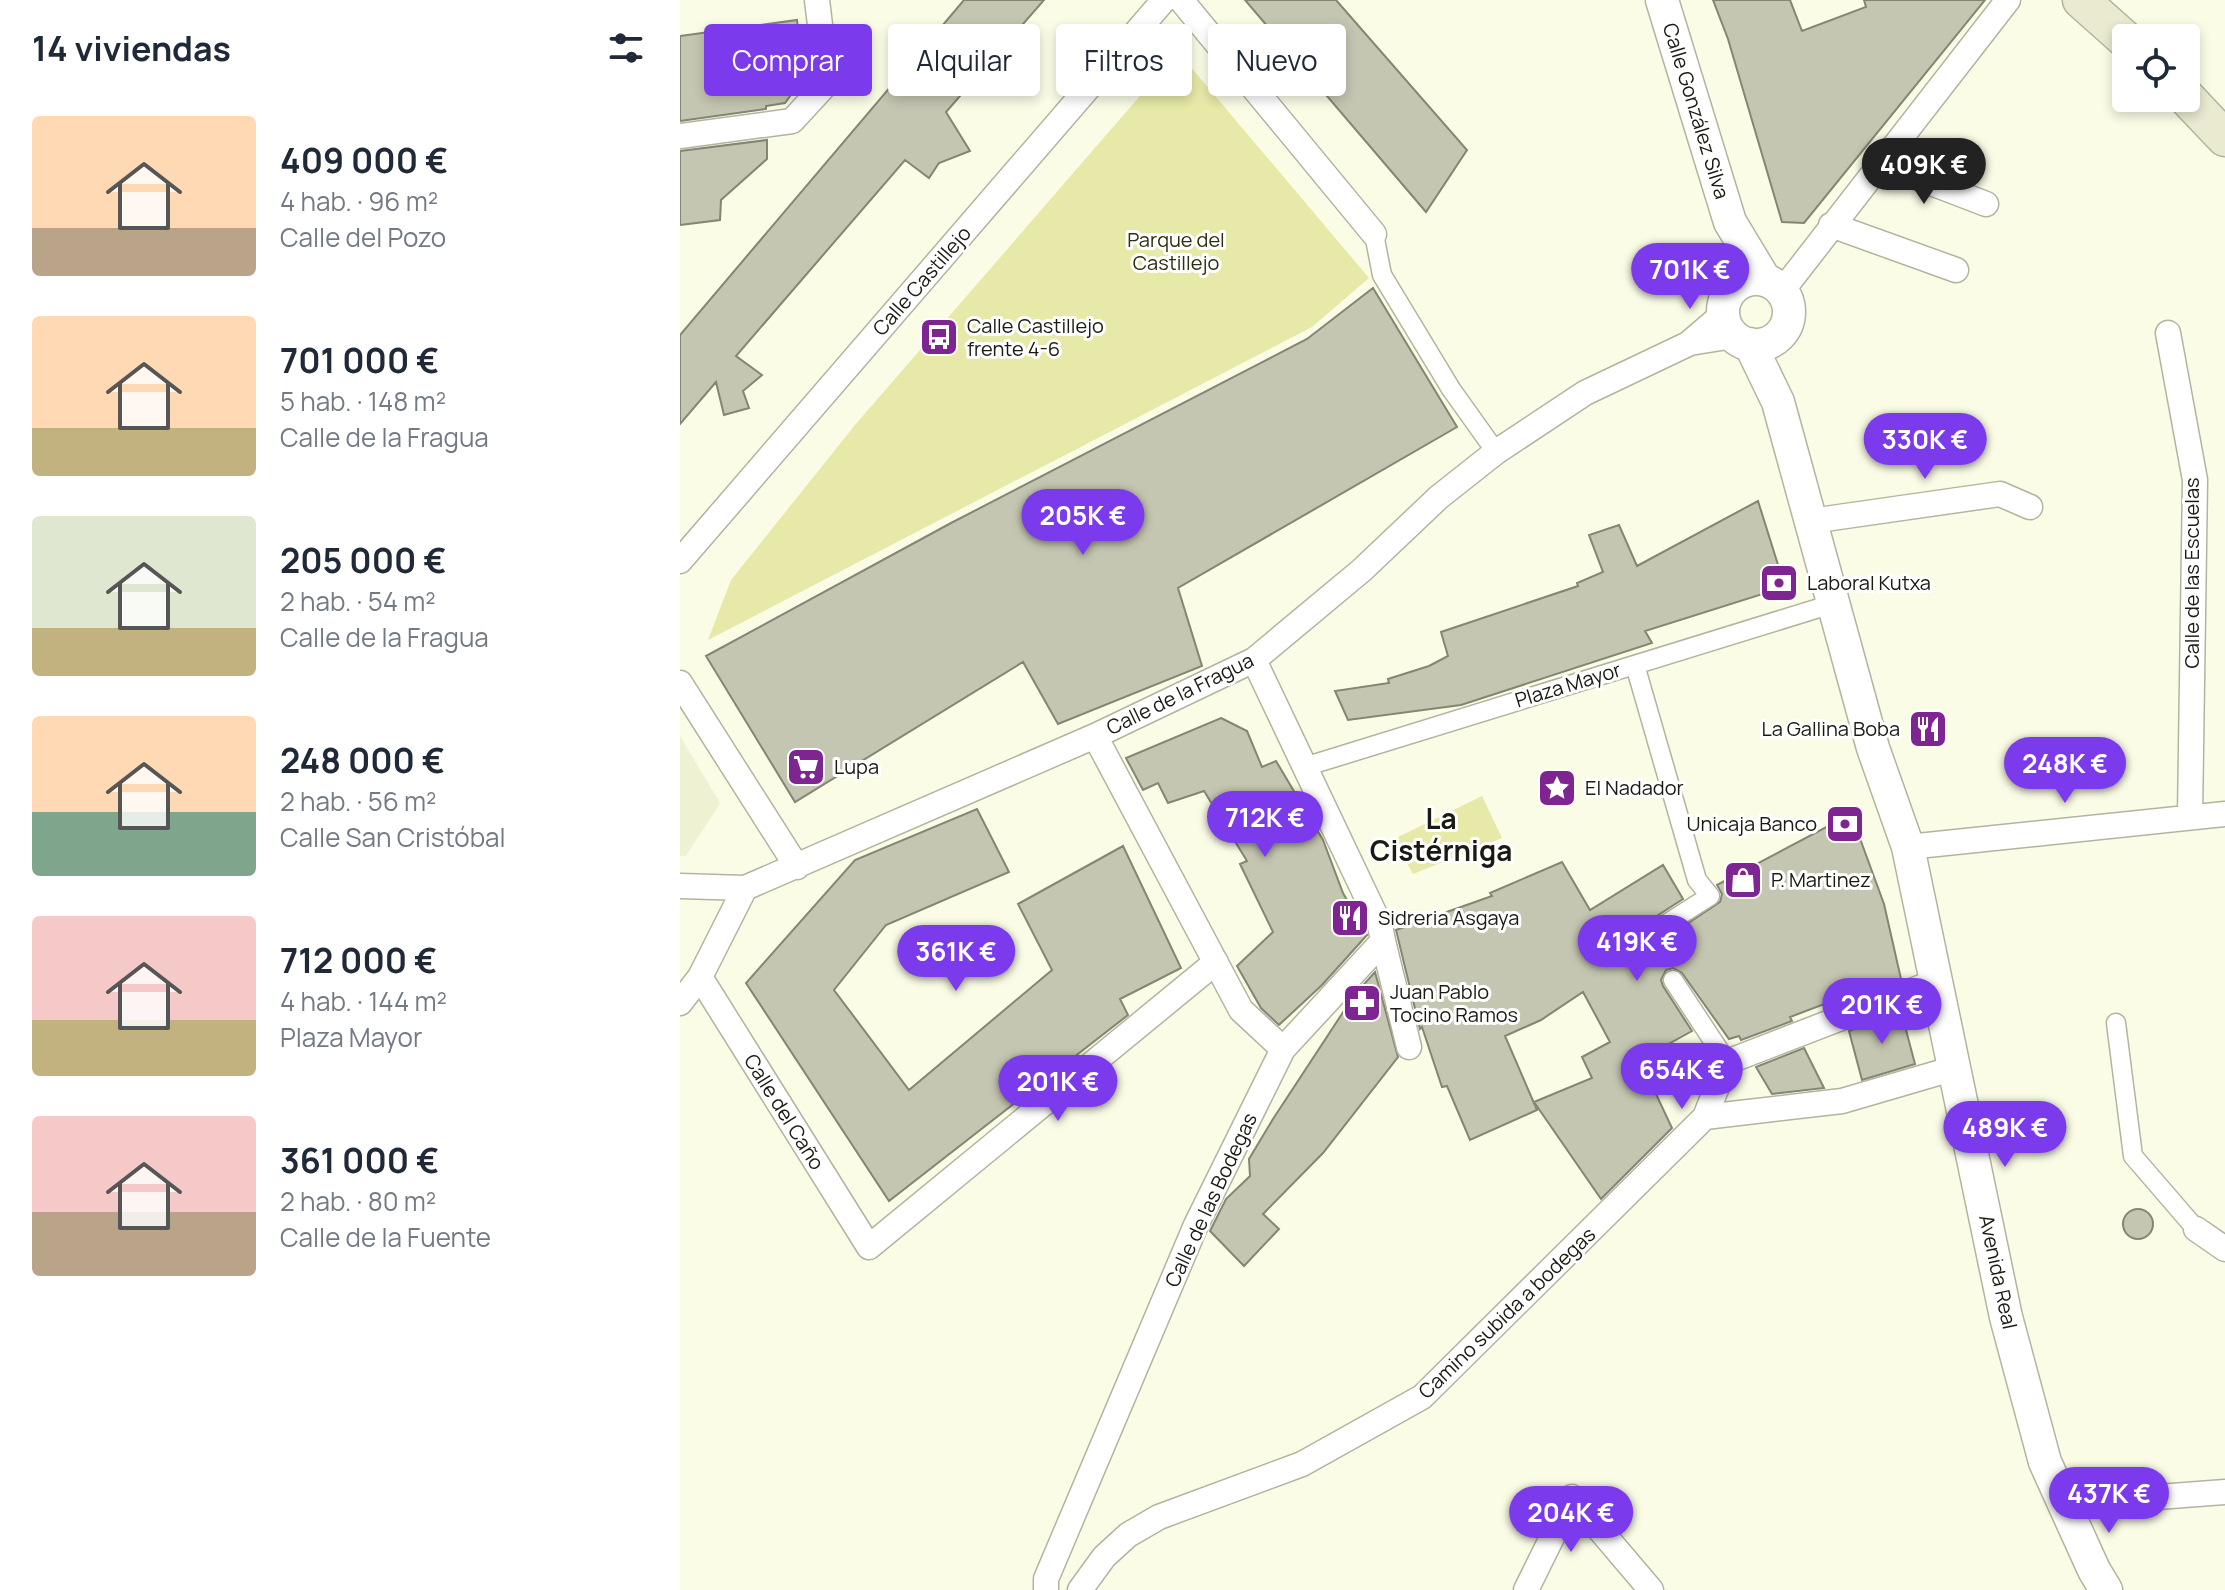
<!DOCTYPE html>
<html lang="es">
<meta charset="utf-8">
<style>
body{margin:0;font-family:Manrope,sans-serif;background:#f2f2f3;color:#1f2937;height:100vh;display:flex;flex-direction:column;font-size:30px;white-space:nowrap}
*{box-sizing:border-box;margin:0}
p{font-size:26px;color:#747a83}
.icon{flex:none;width:44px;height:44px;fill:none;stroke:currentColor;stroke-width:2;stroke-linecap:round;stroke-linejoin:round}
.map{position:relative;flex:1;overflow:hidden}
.sheet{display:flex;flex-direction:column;background:#fff;width:680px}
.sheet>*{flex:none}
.hud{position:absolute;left:24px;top:24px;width:760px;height:72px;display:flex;gap:16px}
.controls{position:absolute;left:1432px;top:24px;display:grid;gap:16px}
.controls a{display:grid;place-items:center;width:88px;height:88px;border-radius:8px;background:#fff;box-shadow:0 4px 12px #0003;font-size:40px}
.price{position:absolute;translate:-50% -68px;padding:0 18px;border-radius:28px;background:#7c3aed;color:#fff;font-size:26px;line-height:52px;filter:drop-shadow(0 2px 4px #0008)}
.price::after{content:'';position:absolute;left:50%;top:48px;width:24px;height:18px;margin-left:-12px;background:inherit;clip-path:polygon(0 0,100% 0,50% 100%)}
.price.current{background:#222;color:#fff}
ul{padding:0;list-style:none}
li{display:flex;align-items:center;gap:24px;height:200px;padding:0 32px}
li span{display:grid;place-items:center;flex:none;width:224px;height:160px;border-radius:8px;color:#555}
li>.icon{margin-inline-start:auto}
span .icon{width:96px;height:96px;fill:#fffc;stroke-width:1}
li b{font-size:34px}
h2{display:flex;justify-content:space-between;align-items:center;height:96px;padding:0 32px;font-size:34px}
.pill{padding:0 28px;border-radius:8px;background:#fff;box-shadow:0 4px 12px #0003;font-size:28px;line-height:72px}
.pill.current{background:#7c3aed;color:#fff}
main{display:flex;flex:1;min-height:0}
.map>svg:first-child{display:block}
</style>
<main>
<section class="sheet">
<h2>14 viviendas<svg class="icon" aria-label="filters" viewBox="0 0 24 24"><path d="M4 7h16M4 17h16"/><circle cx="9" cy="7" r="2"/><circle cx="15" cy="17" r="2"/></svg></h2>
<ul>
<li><span style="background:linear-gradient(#ffd9b3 70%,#b9a48a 0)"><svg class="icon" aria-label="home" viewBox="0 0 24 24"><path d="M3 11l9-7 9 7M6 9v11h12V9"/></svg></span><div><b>409 000 €</b><p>4 hab. · 96 m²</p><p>Calle del Pozo</p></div></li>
<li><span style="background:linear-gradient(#ffd9b3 70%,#c2b280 0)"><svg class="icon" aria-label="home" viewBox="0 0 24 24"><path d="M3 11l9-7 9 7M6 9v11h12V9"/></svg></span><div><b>701 000 €</b><p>5 hab. · 148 m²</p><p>Calle de la Fragua</p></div></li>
<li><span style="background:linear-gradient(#dfe7d0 70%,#c2b280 0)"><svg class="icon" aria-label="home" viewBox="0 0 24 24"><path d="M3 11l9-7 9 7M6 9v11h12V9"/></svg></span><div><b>205 000 €</b><p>2 hab. · 54 m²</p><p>Calle de la Fragua</p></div></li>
<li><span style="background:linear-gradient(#ffd9b3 60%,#7fa58c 0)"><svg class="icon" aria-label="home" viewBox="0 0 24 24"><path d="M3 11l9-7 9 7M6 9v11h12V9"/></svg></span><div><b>248 000 €</b><p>2 hab. · 56 m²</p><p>Calle San Cristóbal</p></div></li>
<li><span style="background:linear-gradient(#f6c9c9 65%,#c2b280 0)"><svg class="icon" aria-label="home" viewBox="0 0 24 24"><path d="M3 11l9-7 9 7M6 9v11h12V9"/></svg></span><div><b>712 000 €</b><p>4 hab. · 144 m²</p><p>Plaza Mayor</p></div></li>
<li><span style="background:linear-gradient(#f6c9c9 60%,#b9a48a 0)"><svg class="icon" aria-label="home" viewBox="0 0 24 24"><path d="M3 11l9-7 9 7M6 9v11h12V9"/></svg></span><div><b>361 000 €</b><p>2 hab. · 80 m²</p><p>Calle de la Fuente</p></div></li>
</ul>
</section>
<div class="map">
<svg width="1545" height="1590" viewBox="0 0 1545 1590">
<rect width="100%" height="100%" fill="#fbfce6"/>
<!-- built -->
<path fill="#eff1d3" d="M0,736L40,803L6,856H0Z"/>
<!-- green -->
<path fill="#e6e9a7" d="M498,52L689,278L632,327L28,640L51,580L175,425Z
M802,796L822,838L733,874L714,839Z"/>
<!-- building -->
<path fill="#c5c6b1" stroke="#848572" stroke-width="2" d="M284,0H364L266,112L290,151L259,163L249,178L225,160L56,356L82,375L63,391L69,408L44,415L36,382L0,424V335Z
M565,0H656L787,150L746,212Z
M1033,0H1110L1122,31L1186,7L1184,0H1305L1124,223L1102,222L1048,39Z
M117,20L124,77L105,103L86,106V109L0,121V36Z
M87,140V159L41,200L40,220L0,225V151Z
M693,288L777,427L498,588L522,666L378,724L343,662L115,802L26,656L271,523L627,339Z
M1078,501L1105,587L965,631L972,643L781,705L668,720L655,691L709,683L708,679L749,666L768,656L761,632L898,586L897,583L923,572L909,535L939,525L957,566Z
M541,718L567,731L582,767L596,761L643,840L663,893L687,935L642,985L599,1025L581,1008L557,966L593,932L560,864L567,861L524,791L488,803L478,783L463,790L446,758Z
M297,809L329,872L206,925L154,990L229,1090L372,970L338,904L443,846L501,968L440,999L448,1015L209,1201L66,983L175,860Z
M1171,814L1204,904L1221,979L1161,1002L1160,998L1110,1017L1112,1021L1061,1040L1059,1036L1049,1039L1002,973L993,968L986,970L981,980L983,986L1012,1031L960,1060L992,1128L921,1199L854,1102L912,1078L902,1057L930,1042L903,992L861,1020L825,1036L857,1110L790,1140L767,1086L762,1087L742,1027L740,1029L716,930L812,896L810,893L882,862L910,910L983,865L1003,899L966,923L960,932L968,958L972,963L982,966L991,956L986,938L1040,902L1042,894L1037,885Z
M695,972L718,1057L643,1153L583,1214L599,1229L564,1266L530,1231L546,1199L570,1176L569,1159L593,1119L675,994Z
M1221,1011L1235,1064L1182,1080L1169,1031Z
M1124,1048L1144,1088L1092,1094L1076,1067Z
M1443 1224a15 15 0 1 1 30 0a15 15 0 1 1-30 0Z"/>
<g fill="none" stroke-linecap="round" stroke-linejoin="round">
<!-- pedestrian casing -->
<g stroke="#b2b49f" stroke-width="21">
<path id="pedestrian" d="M694,234L702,275L771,389L816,452
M955,665L1017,880L1030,896L972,933L979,954
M624,767L1152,604
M993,980L1047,1062
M1436,1023L1453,1156L1516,1229"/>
</g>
<!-- minor casing -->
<g stroke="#b2b49f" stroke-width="27">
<path id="minor" d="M501,0L694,234
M0,136L112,121L147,83L137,0
M1199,163L1306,204
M1151,225L1276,270
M1102,291L1328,0
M1488,333L1515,480L1510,816
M1010,343L1053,336
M1131,521L1320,494L1350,507
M0,561L484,0
M574,660L700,925L703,941
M0,683L117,867
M415,736L561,1010L603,1049
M1228,847L1545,814
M0,886L65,888L415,736L574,660L682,570L759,497L816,452L905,393L1008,344L1043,314
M20,977L189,1247L536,962
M1257,981L1047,1062L1025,1117L1162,1101L1275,1068
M0,1003L20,977L65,888
M1516,1229L1545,1249
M1385,1504L1545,1492
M366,1590V1579L516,1225L603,1049L703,941L729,1047
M400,1590L424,1557L448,1535L479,1517L622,1464L742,1397L1025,1117
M846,1590L892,1497L971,1590"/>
</g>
<!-- tertiary casing -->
<g stroke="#b2b49f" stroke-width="35">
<path id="tertiary" d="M982,0L1050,222L1085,280
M1043 312a33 33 0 1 1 66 0a33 33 0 1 1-66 0Z
M1070,344L1098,402L1193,748L1228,847L1326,1317L1365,1462L1414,1570L1426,1590"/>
</g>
<!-- secondary casing -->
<g stroke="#b2b49f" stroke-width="39">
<path id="secondary" d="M1401,0L1446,40
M1506,97L1545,138"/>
</g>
<!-- pedestrian -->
<use href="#pedestrian" stroke="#fff" stroke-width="18"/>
<!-- minor -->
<use href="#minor" stroke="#fff" stroke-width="24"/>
<!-- tertiary -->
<use href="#tertiary" stroke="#fff" stroke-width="32"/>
<!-- secondary -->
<use href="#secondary" stroke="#e9ead0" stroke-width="36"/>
</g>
<!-- icons -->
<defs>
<g id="bus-square" transform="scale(2)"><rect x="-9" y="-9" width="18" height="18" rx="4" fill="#7f2592" stroke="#fff"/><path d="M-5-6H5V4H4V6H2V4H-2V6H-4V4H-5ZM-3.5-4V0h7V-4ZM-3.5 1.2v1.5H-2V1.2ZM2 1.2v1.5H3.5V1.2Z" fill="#fff"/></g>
<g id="bank-square" transform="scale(2)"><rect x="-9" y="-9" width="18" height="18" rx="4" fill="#7f2592" stroke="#fff"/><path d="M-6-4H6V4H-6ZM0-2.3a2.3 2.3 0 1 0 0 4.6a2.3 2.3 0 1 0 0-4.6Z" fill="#fff"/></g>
<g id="restaurant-square" transform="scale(2)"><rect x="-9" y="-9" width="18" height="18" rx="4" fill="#7f2592" stroke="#fff"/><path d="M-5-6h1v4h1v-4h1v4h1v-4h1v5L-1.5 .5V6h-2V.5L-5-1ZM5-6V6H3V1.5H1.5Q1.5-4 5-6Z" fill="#fff"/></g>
<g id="supermarket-square" transform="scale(2)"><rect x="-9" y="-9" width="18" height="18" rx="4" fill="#7f2592" stroke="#fff"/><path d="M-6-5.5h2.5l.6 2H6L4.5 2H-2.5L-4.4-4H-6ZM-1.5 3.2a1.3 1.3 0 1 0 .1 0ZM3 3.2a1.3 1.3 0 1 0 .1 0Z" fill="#fff"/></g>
<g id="sight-square" transform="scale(2)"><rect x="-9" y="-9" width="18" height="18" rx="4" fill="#7f2592" stroke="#fff"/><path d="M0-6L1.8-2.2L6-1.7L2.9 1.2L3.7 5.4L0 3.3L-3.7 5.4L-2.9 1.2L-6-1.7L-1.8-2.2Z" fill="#fff"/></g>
<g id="shop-square" transform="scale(2)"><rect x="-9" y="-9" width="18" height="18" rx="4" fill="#7f2592" stroke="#fff"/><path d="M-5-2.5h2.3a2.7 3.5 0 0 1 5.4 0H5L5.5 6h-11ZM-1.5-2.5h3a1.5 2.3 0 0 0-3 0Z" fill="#fff"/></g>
<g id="pharmacy-square" transform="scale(2)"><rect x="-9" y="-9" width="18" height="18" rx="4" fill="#7f2592" stroke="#fff"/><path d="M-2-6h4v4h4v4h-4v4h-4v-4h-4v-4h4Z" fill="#fff"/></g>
</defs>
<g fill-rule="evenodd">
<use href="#bus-square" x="259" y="337"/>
<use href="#bank-square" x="1099" y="583"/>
<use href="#restaurant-square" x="1248" y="729"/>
<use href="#supermarket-square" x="126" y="767"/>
<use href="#sight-square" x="877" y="788"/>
<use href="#bank-square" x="1165" y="824"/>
<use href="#shop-square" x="1063" y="880"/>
<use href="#restaurant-square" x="670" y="918"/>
<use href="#pharmacy-square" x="682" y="1003"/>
</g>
<g text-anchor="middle" stroke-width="6" stroke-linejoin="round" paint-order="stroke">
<!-- street labels -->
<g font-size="20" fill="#191a12" stroke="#fff">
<text transform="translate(1016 111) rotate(73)" y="7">Calle González Silva</text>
<text transform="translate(242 281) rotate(-49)" y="7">Calle Castillejo</text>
<text transform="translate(1512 573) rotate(-90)" y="7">Calle de las Escuelas</text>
<text transform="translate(888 685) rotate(-17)" y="7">Plaza Mayor</text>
<text transform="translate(500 694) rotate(-26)" y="7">Calle de la Fragua</text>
<text transform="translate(104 1112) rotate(58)" y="7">Calle del Caño</text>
<text transform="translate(531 1200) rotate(-65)" y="7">Calle de las Bodegas</text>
<text transform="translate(1318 1272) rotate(78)" y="7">Avenida Real</text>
<text transform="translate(827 1313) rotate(-44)" y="7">Camino subida a bodegas</text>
</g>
<!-- park labels -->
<g font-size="20" fill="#2e2f0f" stroke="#fff">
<text x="496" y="247">Parque del<tspan x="496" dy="23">Castillejo</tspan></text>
</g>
<!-- poi labels -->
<g font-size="20" fill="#191a12" stroke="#fff" text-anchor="start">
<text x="287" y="333">Calle Castillejo<tspan x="287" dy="23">frente 4-6</tspan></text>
<text x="1127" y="590">Laboral Kutxa</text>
<text x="1220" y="736" text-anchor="end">La Gallina Boba</text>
<text x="154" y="774">Lupa</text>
<text x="905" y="795">El Nadador</text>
<text x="1137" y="831" text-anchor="end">Unicaja Banco</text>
<text x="1091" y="887">P. Martinez</text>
<text x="698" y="925">Sidreria Asgaya</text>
<text x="710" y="999">Juan Pablo<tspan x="710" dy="23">Tocino Ramos</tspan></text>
</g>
<!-- district labels -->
<g font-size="28" font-weight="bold" fill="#191a12" stroke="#fff">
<text x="761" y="829">La<tspan x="761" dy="32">Cistérniga</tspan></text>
</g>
</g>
</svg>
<div class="controls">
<a><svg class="icon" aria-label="locate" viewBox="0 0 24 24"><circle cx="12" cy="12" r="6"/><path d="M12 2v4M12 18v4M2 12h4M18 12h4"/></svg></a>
</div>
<b class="price current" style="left:1244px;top:206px">409K €</b>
<b class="price" style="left:1010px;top:311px">701K €</b>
<b class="price" style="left:1245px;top:481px">330K €</b>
<b class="price" style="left:403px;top:557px">205K €</b>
<b class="price" style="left:1385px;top:805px">248K €</b>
<b class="price" style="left:585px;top:859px">712K €</b>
<b class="price" style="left:957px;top:983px">419K €</b>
<b class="price" style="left:276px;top:993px">361K €</b>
<b class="price" style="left:1202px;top:1046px">201K €</b>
<b class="price" style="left:1002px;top:1111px">654K €</b>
<b class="price" style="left:378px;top:1123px">201K €</b>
<b class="price" style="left:1325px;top:1169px">489K €</b>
<b class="price" style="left:1429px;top:1535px">437K €</b>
<b class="price" style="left:891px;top:1554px">204K €</b>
<div class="hud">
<a class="pill current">Comprar</a>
<a class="pill">Alquilar</a>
<a class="pill">Filtros</a>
<a class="pill">Nuevo</a>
</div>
</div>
</main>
